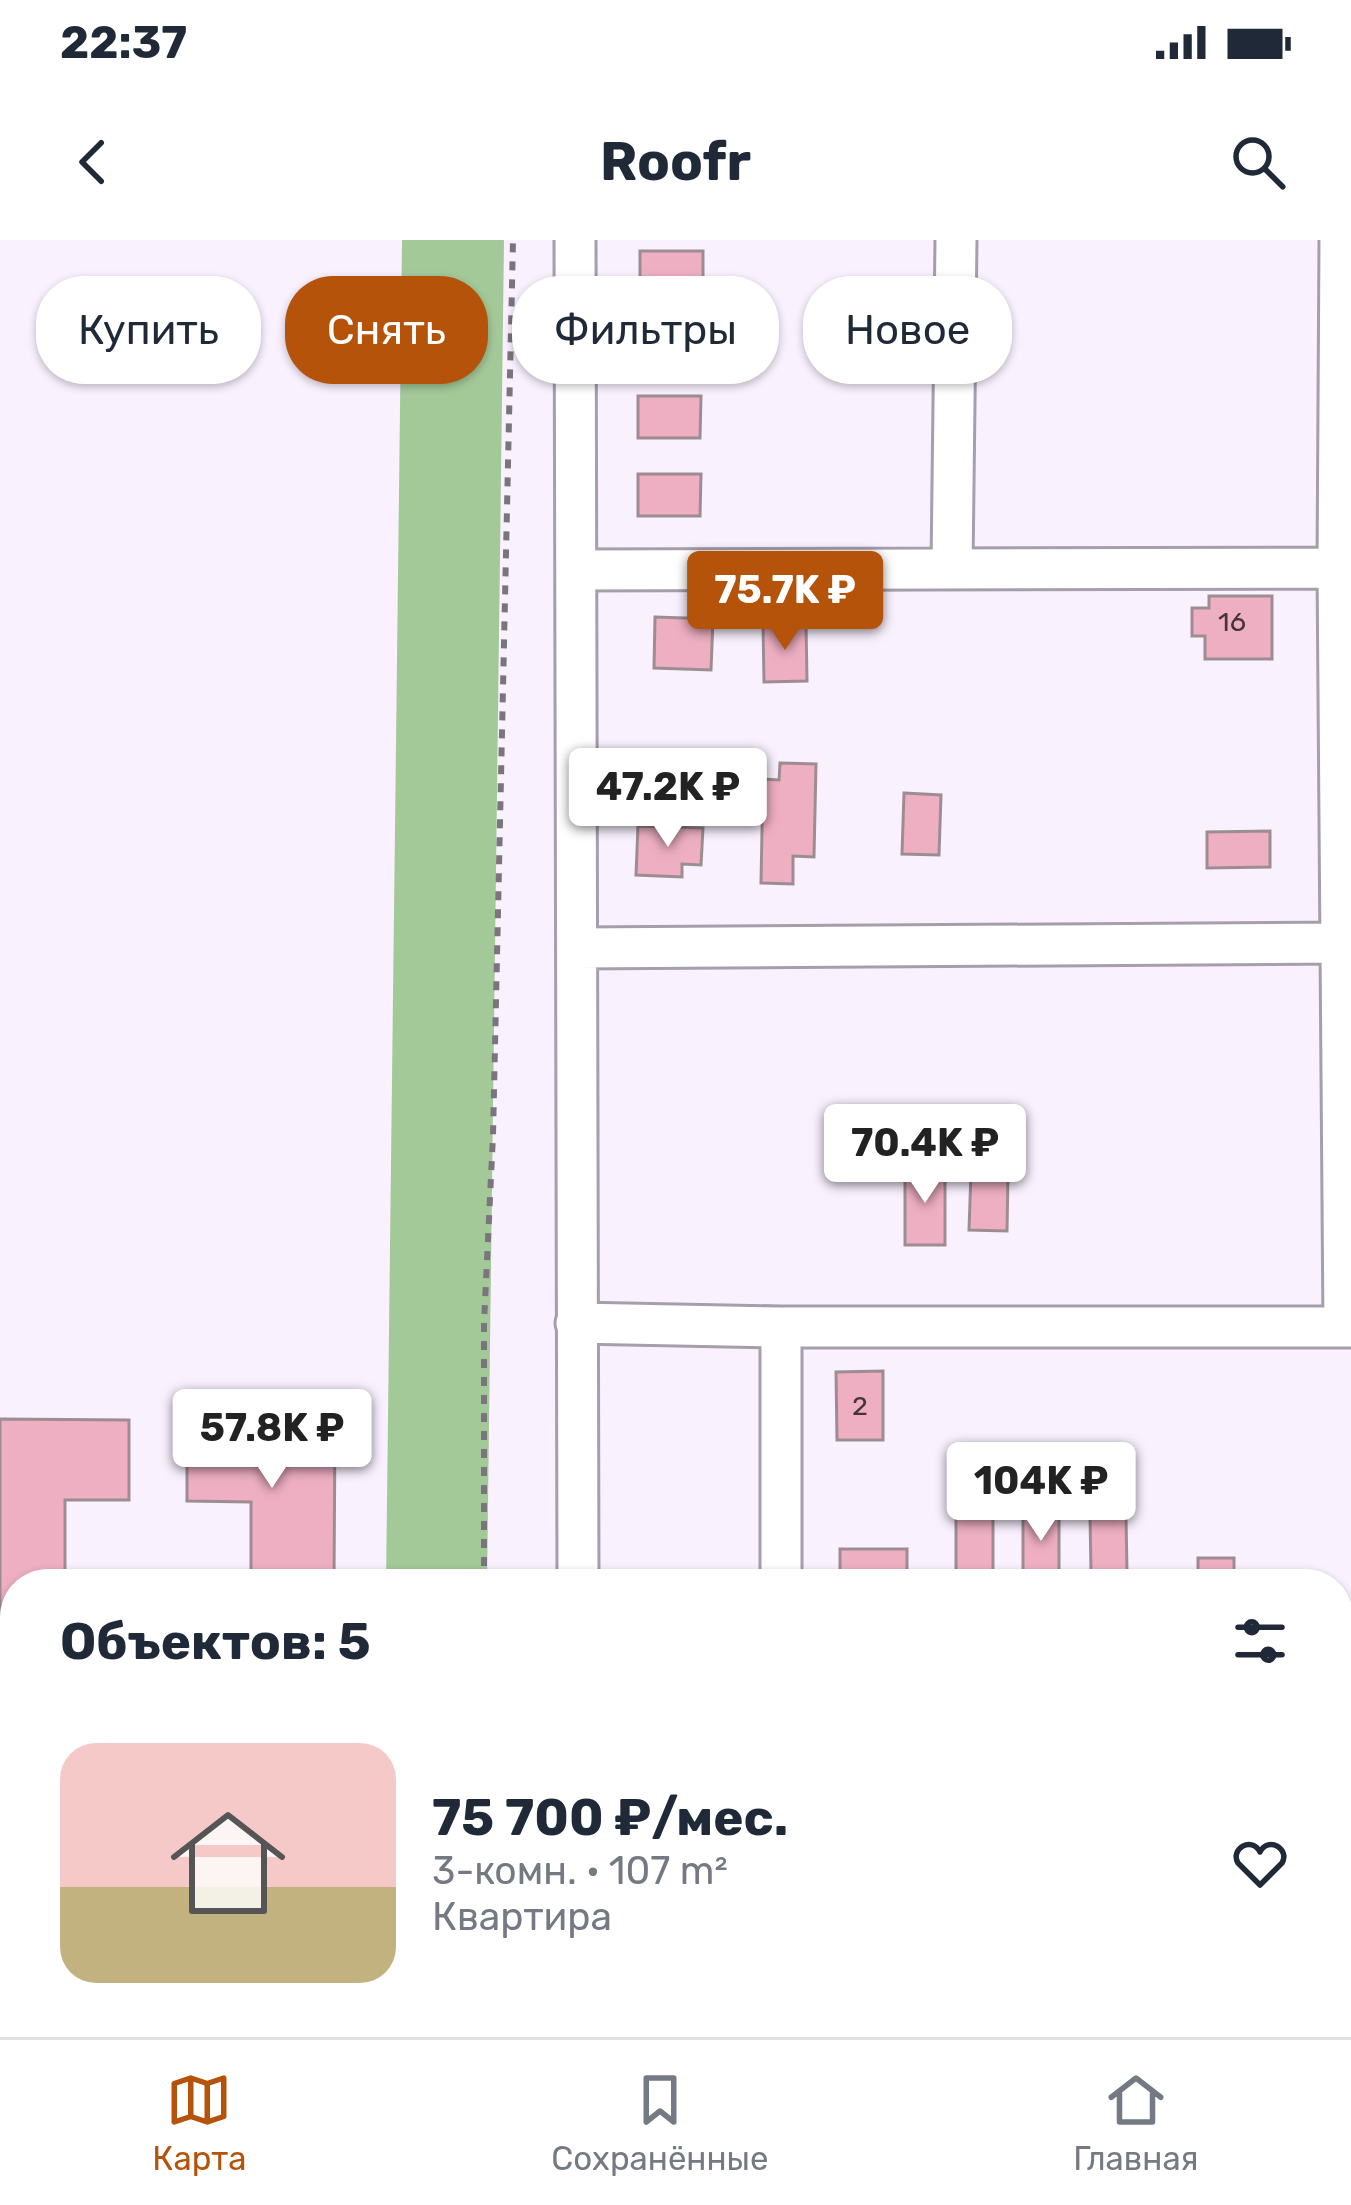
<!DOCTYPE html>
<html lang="ru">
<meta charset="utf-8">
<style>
body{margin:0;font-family:Rubik,sans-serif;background:#f6f6f7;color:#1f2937;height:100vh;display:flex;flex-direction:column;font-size:45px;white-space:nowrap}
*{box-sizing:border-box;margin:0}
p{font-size:39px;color:#747a83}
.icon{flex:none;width:66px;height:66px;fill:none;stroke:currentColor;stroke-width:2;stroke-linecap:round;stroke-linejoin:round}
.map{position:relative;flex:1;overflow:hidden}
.panel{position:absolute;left:0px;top:1329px;width:1353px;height:468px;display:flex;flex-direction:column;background:#fff;border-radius:48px 48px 0 0;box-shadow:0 3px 9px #0004}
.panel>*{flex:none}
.hud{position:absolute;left:36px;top:36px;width:1281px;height:108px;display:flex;gap:24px}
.price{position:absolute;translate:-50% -102px;padding:0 27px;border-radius:12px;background:#fff;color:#222;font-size:39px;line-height:78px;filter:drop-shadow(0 3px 6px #0008)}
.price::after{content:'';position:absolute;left:50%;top:72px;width:36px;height:27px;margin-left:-18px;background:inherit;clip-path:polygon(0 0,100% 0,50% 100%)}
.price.current{background:#b45309;color:#fff}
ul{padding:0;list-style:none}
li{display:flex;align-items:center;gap:36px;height:300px;padding:0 60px}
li+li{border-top:3px solid #e0e1e3}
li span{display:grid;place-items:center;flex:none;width:336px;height:240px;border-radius:36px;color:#555}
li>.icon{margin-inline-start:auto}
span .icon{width:144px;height:144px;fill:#fffc;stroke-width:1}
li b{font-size:51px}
h2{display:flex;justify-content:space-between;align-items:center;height:144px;padding:0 60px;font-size:51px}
.chip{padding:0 42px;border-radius:48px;background:#fff;box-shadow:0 3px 9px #0004;font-size:42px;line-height:108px}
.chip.current{background:#b45309;color:#fff}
.status{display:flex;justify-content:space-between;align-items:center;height:84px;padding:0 60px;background:#fff;direction:ltr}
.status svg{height:33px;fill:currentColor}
header{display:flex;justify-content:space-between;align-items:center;height:156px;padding:0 60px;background:#fff;font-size:54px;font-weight:700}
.menu{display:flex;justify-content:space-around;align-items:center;height:168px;border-top:3px solid #e0e1e3;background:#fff;font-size:33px;color:#747a83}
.menu a{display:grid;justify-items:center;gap:6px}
.menu .current{color:#b45309}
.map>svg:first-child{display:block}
</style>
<div class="status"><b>22:37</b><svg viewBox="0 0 49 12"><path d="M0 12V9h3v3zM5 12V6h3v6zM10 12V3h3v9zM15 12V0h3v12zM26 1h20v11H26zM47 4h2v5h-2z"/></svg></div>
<header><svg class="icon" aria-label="back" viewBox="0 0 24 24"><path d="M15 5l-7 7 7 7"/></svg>Roofr<svg class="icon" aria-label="search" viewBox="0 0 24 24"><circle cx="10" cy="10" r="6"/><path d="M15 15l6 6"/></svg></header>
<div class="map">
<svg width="1351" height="1797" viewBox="0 0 1351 1797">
<rect width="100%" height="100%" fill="#faf1ff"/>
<!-- forest -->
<path fill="#a4c999" d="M402,0H504L487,1344H386Z
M381,1782H481V1797H381Z"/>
<!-- building -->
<path fill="#eeafc2" stroke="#9d8d91" stroke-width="3" d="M640,11H703V52H640Z
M633,83H695V125H632Z
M638,156H701L700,198H638Z
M638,234H701L700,276H638Z
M1209,356H1272V419H1205V396H1192V368H1209Z
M655,377L713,379L711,430L654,428Z
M806,383L807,441L764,442L763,384Z
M780,523L816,524L814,617L793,616V644L761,643L763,539L779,540Z
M904,553L941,555L939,615L902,614Z
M638,586L703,588L701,625L682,624V637L636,635Z
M1270,591V627L1207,628V592Z
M905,928H945V1005H905Z
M971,933L1008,934L1007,991L969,990Z
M883,1131V1200H837L836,1132Z
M0,1179L129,1180V1260H65V1344H15V1567H0Z
M187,1181L335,1182L334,1344H251V1262L187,1261Z
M956,1276H993V1333H956Z
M1023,1276H1059V1332L1023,1333Z
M1090,1276H1126L1127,1332H1091Z
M840,1309H907V1344H840Z
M1198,1318H1234V1344H1198Z"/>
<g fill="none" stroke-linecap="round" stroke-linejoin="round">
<!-- street casing -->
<g stroke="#a69eab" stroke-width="45">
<path id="street" d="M575,0L578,1344
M1340,0L1338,328L1344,1087
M952,327L956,0
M576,330L1351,328
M578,708L1340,703
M576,1083L781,1087H1351
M781,1087V1344
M1338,1556H1351"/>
</g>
<!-- path -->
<path stroke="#7a747d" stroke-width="6" stroke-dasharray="9 9" stroke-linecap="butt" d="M484,1344V1083L493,895L513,0
M484,1797V1782"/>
<!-- street -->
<use href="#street" stroke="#fff" stroke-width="39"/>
</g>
<g text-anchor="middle" stroke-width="10" stroke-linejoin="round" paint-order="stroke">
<!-- number labels -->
<g font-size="27" fill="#46343c">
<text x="1232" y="391">16</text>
<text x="860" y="1175">2</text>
</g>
</g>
</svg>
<b class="price current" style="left:785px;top:413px">75.7K ₽</b>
<b class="price" style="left:668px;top:610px">47.2K ₽</b>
<b class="price" style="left:925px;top:966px">70.4K ₽</b>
<b class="price" style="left:272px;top:1251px">57.8K ₽</b>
<b class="price" style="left:1041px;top:1304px">104K ₽</b>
<div class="hud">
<a class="chip">Купить</a>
<a class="chip current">Снять</a>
<a class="chip">Фильтры</a>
<a class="chip">Новое</a>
</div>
<section class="panel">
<h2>Объектов: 5<svg class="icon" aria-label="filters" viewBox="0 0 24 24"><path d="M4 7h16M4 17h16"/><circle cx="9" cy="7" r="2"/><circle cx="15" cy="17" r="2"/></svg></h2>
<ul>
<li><span style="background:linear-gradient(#f6c9c9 60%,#c2b280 0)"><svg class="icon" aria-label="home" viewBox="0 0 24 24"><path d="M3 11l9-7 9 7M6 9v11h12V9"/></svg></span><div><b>75 700 ₽/мес.</b><p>3-комн. · 107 m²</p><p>Квартира</p></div><svg class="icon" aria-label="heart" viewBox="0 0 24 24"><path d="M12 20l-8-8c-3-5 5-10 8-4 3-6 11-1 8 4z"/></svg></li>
</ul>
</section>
</div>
<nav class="menu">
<a class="current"><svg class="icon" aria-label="map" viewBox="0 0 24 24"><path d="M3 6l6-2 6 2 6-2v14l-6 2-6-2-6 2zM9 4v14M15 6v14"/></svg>Карта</a>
<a><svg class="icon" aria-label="saved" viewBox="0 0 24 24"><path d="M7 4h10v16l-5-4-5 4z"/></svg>Сохранённые</a>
<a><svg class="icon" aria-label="home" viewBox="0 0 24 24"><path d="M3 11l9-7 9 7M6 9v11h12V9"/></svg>Главная</a>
</nav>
